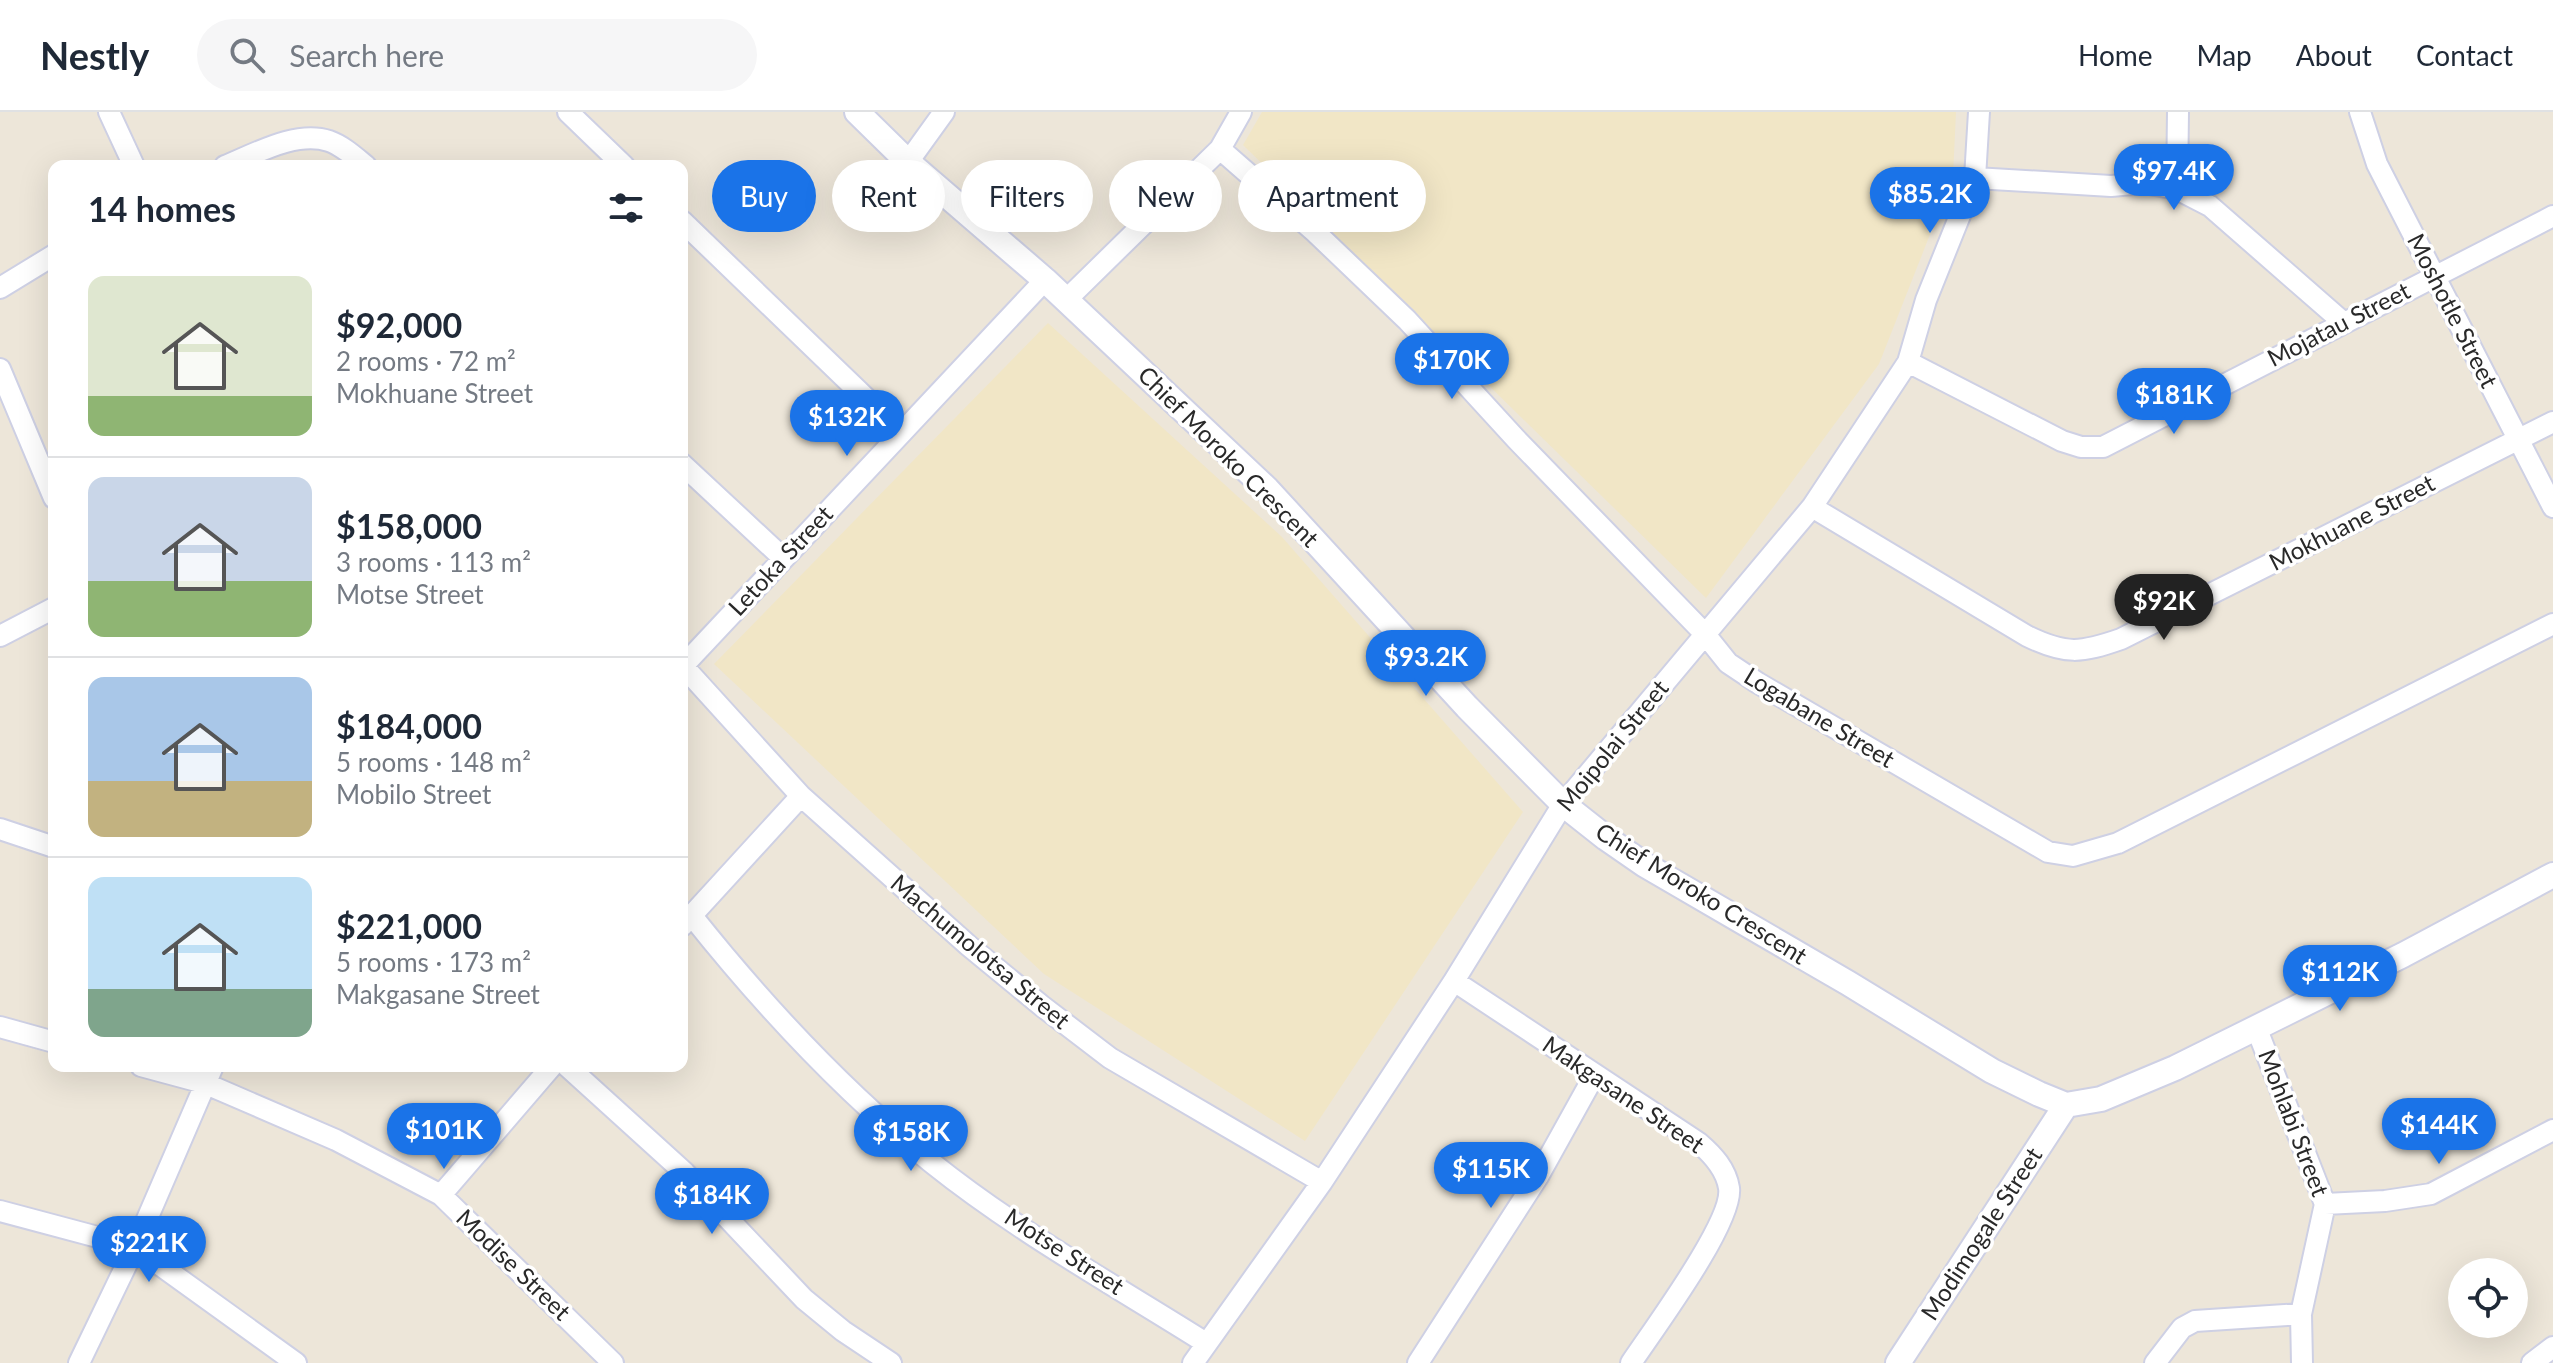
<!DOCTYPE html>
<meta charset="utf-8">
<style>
body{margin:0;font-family:Lato,sans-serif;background:#f6f6f7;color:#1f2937;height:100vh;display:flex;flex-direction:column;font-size:30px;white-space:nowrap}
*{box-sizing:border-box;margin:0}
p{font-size:26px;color:#747a83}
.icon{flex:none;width:44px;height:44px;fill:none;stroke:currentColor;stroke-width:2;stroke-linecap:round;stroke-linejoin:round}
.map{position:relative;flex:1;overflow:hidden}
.details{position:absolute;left:48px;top:48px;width:640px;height:912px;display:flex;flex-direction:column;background:#fff;border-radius:16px;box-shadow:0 8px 32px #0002}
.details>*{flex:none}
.top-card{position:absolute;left:712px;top:48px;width:760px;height:72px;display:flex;gap:16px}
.fabs{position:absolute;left:2448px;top:1146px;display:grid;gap:16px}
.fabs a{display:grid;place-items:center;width:80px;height:80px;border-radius:50%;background:#fff;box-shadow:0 8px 32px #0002;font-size:40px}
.price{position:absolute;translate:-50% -68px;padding:0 18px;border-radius:28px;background:#1a73e8;color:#fff;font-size:26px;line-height:52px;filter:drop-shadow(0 2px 4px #0008)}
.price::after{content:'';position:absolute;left:50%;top:48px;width:24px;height:18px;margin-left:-12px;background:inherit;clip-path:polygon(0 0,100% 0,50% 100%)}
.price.on{background:#222;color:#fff}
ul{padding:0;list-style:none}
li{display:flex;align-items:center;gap:24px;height:200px;padding:0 40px}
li+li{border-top:2px solid #e0e1e3}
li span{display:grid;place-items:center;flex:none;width:224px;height:160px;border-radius:16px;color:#555}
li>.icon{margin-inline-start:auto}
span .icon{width:96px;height:96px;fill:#fffc;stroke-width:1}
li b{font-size:34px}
h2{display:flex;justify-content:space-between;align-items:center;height:96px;padding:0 40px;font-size:34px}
.chip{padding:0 28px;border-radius:36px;background:#fff;box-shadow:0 8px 32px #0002;font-size:28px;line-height:72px}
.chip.on{background:#1a73e8;color:#fff}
header{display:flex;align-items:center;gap:48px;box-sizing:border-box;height:112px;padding:0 40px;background:#fff;border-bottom:2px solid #e0e1e3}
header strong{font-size:38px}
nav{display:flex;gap:44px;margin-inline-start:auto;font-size:28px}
.search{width:560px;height:72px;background:#f6f6f7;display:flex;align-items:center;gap:20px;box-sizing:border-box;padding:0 28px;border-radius:44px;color:#747a83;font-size:30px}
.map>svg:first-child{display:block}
</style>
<header>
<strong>Nestly</strong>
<div class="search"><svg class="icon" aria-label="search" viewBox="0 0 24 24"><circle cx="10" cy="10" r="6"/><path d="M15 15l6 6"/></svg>Search here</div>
<nav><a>Home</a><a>Map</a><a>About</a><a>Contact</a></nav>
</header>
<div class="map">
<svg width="2553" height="1251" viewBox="0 0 2553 1251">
<rect width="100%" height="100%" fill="#ede6d9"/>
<!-- education -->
<path fill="#f1e6c6" d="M1262,0H1956L1953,64L1879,252L1706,486L1243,33Z
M1048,211L1282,425L1523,700L1305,1029L1044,862L714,552Z"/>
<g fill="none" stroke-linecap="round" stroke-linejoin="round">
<!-- minor casing -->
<g stroke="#ced0e4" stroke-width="24">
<path id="minor" d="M109,0L134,54
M568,0L624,54
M2360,0L2377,52L2553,395
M1220,37L1315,120L1407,208L1516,327L1704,521L1728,551L1758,571L2048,740L2073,744L2118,731L2553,512
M908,50L944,0
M225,54C255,42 296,18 329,29C343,34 355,45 366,54
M1975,66L2111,74L2144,71L2177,77L2210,94L2344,211
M2177,77L2178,0
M682,109L901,320
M0,176L54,143
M1066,188L1220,37L1241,0
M1908,250L2062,329L2081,335H2103L2553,104
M0,257L54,386
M682,352L783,446
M1812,395L2027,524C2066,543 2081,541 2121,527L2553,310
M0,524L54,496
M683,554L801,684L969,834L1042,894L1110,946L1322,1070
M682,555L1045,168
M0,717L54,735
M692,804C763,893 843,979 932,1051C1017,1119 1114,1173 1206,1231
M682,814L801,684
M1454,869L1699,1031C1713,1043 1726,1057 1729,1076C1734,1109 1653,1218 1631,1251
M0,915L54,930
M2256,915L2325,1092L2301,1202L2302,1251
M141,954L204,971L336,1028L441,1083L613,1251
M567,954L685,1061L804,1187L843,1219L891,1251
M441,1083L552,954
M2325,1092L2385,1089L2431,1082L2553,1018
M0,1099L135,1135L296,1251
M79,1251L135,1135L213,954
M1193,1251L1322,1070L1454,869L1563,692L1812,395L1908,250L1926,188L1975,66L1979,0
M1418,1251L1539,1063L1594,964
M2155,1251L2182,1216L2195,1209L2301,1202
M2532,1251L2553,1235"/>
</g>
<!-- tertiary casing -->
<g stroke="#ced0e4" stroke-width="28">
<path id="tertiary" d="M857,0L908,50L1045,168L1267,377L1467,595L1563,692L1606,726L1645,753L1848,871L1992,959L2039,982L2066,993L2101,987L2175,956L2403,843L2553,763
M1898,1251L2066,993"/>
</g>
<!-- minor -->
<use href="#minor" stroke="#fff" stroke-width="20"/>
<!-- tertiary -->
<use href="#tertiary" stroke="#fff" stroke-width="24"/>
</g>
<g text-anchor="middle" stroke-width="7" stroke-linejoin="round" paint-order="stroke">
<!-- street labels -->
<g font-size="24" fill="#292929" stroke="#fff">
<text transform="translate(2452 199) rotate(63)" y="8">Moshotle Street</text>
<text transform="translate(2339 213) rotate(-27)" y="8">Mojatau Street</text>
<text transform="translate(1228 345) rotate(45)" y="8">Chief Moroko Crescent</text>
<text transform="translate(2352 411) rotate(-27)" y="8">Mokhuane Street</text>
<text transform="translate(781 449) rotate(-47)" y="8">Letoka Street</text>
<text transform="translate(1819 606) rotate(31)" y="8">Logabane Street</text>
<text transform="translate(1613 634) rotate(-51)" y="8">Moipolai Street</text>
<text transform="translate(1701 782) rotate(32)" y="8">Chief Moroko Crescent</text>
<text transform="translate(980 840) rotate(40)" y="8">Machumolotsa Street</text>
<text transform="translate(1623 983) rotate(34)" y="8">Makgasane Street</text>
<text transform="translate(2293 1011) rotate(69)" y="8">Mohlabi Street</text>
<text transform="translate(1982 1122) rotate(-57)" y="8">Modimogale Street</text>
<text transform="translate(1064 1140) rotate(33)" y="8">Motse Street</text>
<text transform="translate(513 1153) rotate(44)" y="8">Modise Street</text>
</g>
</g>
</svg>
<div class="fabs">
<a><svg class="icon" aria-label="locate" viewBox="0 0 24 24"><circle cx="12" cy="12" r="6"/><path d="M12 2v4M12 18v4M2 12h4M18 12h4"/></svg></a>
</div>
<b class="price" style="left:2174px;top:100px">$97.4K</b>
<b class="price" style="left:1930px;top:123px">$85.2K</b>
<b class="price" style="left:1452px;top:289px">$170K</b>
<b class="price" style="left:2174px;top:324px">$181K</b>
<b class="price" style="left:847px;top:346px">$132K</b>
<b class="price on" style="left:2164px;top:530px">$92K</b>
<b class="price" style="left:1426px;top:586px">$93.2K</b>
<b class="price" style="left:2340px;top:901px">$112K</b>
<b class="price" style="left:2439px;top:1054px">$144K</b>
<b class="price" style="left:444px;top:1059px">$101K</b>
<b class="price" style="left:911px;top:1061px">$158K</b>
<b class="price" style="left:1491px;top:1098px">$115K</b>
<b class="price" style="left:712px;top:1124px">$184K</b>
<b class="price" style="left:149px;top:1172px">$221K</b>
<div class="top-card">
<a class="chip on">Buy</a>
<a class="chip">Rent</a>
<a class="chip">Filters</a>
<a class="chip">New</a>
<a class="chip">Apartment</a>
</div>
<section class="details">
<h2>14 homes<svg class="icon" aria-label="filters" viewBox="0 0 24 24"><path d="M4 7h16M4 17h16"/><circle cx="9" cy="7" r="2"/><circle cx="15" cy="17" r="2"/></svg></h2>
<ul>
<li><span style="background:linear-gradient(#dfe7d0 75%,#8fb573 0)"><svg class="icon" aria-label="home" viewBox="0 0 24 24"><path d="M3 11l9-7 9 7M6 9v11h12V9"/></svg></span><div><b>$92,000</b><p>2 rooms · 72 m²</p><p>Mokhuane Street</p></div></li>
<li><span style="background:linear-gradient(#c9d6e8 65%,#8fb573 0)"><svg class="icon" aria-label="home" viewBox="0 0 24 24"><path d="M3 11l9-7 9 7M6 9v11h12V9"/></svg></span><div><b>$158,000</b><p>3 rooms · 113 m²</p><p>Motse Street</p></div></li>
<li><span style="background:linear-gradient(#a9c7e8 65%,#c2b280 0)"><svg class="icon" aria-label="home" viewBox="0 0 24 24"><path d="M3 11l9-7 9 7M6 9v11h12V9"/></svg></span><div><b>$184,000</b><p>5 rooms · 148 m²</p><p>Mobilo Street</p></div></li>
<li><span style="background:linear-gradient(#bfe0f5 70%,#7fa58c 0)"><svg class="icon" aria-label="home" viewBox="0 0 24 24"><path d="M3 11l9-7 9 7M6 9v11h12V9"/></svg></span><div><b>$221,000</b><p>5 rooms · 173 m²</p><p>Makgasane Street</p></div></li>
</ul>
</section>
</div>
